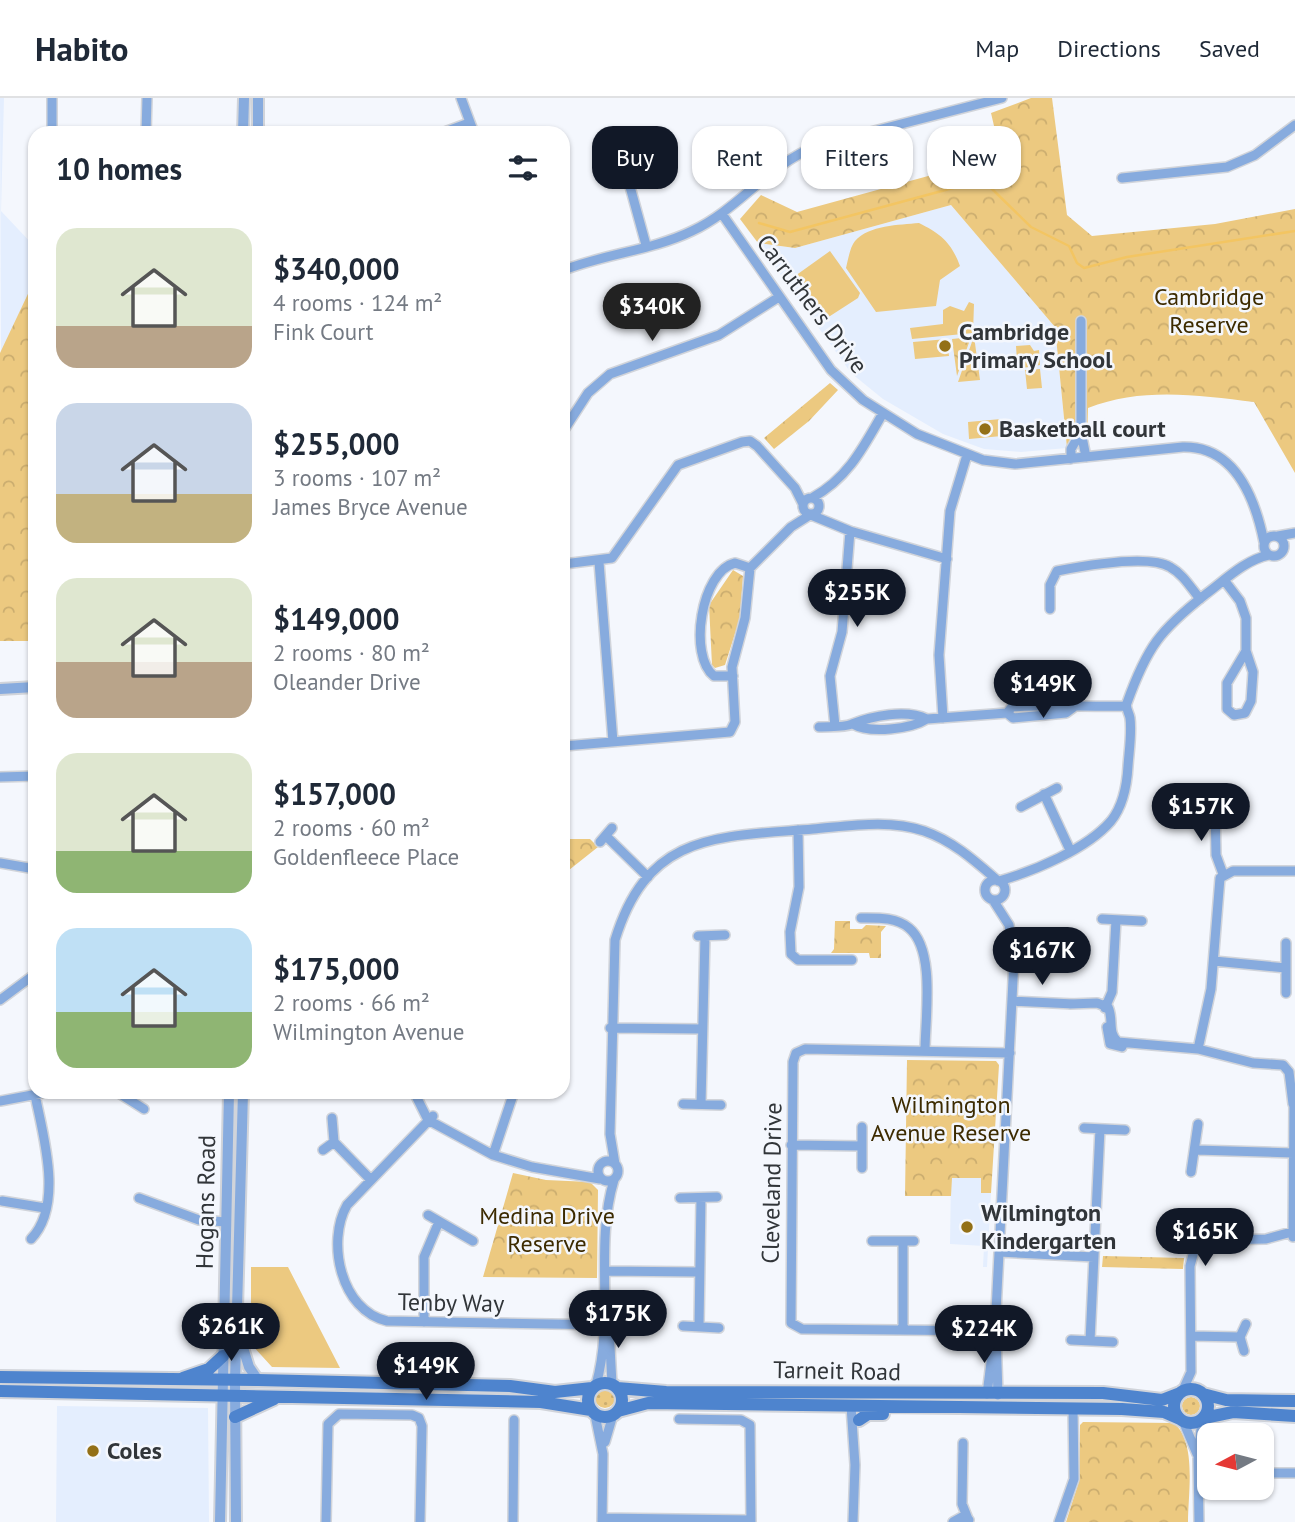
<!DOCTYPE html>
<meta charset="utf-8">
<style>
body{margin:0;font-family:"PT Sans",sans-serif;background:#f2f2f3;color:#1f2937;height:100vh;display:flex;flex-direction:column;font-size:26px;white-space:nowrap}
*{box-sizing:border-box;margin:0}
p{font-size:23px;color:#747a83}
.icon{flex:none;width:38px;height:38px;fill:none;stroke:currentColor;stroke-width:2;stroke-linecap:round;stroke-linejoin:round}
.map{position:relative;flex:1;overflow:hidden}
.details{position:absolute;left:28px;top:28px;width:542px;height:973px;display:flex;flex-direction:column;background:#fff;border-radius:21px;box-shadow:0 2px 5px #0004}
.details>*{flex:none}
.hud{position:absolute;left:592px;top:28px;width:598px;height:63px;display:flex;gap:14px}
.needle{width:46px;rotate:263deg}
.fabs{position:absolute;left:1197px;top:1325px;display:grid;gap:14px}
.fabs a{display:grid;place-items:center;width:77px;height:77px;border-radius:14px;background:#fff;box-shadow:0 2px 5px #0004;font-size:35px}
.price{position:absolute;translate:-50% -60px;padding:0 16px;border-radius:24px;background:#111827;color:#fff;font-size:23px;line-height:46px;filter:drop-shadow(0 2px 4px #0008)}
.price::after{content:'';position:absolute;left:50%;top:42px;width:21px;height:16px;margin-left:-10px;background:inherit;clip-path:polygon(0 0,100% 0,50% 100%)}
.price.on{background:#222;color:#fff}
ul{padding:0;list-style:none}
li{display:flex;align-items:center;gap:21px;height:175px;padding:0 28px}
li span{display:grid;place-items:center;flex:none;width:196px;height:140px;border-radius:21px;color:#555}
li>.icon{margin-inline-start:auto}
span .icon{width:84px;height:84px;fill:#fffc;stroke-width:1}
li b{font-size:30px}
h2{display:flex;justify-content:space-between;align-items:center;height:84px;padding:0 28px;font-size:30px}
.pill{padding:0 24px;border-radius:21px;background:#fff;box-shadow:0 2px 5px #0004;font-size:24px;line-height:63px}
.pill.on{background:#111827;color:#fff}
header{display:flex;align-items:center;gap:42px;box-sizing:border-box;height:98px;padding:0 35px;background:#fff;border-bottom:2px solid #e0e1e3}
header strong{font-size:33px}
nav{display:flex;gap:38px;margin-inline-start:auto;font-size:24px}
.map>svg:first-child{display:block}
</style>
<header>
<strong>Habito</strong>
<nav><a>Map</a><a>Directions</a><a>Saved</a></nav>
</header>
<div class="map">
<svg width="1295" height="1424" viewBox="0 0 1295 1424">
<defs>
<pattern id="park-crowns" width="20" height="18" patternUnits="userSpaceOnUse" patternTransform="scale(1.75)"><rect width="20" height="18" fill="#ecc980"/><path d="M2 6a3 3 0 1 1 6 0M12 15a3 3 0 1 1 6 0" fill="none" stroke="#cbad6f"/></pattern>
<pattern id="garden-dots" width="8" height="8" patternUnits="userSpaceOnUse" patternTransform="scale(1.75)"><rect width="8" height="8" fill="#ecc980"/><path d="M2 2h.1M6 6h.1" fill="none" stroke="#cbad6f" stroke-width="1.8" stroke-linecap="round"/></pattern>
</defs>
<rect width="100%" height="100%" fill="#f4f7fd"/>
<!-- built -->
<path fill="#e4eefe" d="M0,0H4L1,113L35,149V181L1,255Z
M951,107L1055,229L1067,350L1021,354L984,351L943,336L883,301L851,275L758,145L795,150Z
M951,1080H981V1095H991L987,1169H983L984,1148L950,1146Z
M57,1308L208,1310L209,1424H56Z"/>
<!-- grass -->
<path fill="#ecc980" d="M919,125C941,136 951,144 960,168L940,182L936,208L876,214L846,170C848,162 850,149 855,143C869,127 899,127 919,125Z
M830,153L860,195L858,200L827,220L795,178Z
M969,204L974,206L973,235L912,241L910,230L943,226V212L950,208L964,213Z
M947,241L949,258L915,261L913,244Z
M1030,247L1034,253L1039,252L1040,267L1023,270L1022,262L1017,263L1016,248Z
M1040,271L1042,290L1027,291L1025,272Z
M1001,321L1002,338L969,341L968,324Z
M251,1169H288L340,1270L272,1269L251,1246Z"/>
<!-- park -->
<path fill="url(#park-crowns)" d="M1031,0H1052L1067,117L1092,138L1215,126L1295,111V375L1254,304C1198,297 1141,289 1088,310L1087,348L1067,350L1055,229L951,107L795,150L758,145L740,121L761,97L797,114L1001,58L991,15Z
M35,181V543H0V255Z
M974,238L980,282L958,284Z
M971,239L957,278L952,241Z
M830,285L838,292L809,323L774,351L764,340Z
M733,472L743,478L740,520L725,567L715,570L712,567L709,507Z
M564,741H590L598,749L564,776Z
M835,823H850V831H862L866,827L886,828L881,834V860H870L869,855H831L834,851Z
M907,962L996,963L999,967L991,1095H981V1080H952L951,1098H905Z
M513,1075L546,1082L590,1084L598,1092L597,1180L483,1179Z
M1103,1158L1184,1160L1183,1171L1102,1169Z
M1083,1324L1174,1325C1197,1345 1188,1395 1188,1424H1066L1079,1383L1080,1327Z"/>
<!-- garden -->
<path fill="url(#garden-dots)" d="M378,1290L544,1297L458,1298Z
M595 1300a10 10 0 1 1 20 0a10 10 0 1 1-20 0Z
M1108,1299L1146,1305L1145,1308L1057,1306V1300Z
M1182 1308a9 9 0 1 1 18 0a9 9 0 1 1-18 0Z"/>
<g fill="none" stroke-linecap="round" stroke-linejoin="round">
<!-- stream -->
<path stroke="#f3c562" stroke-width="2.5" d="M759,125L790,134L975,84L991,90L1031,129L1069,148L1077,165L1084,170L1127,159L1295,133"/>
<!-- minor casing -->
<g stroke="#d1d4da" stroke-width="12">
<path id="minor" d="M461,0L474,35
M52,35V0
M146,35L147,0
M442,35L469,25
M607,49L629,85L646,147
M1122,80L1227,69L1255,57L1295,27
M722,116L831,272L863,302L917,336L983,362L1015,366L1183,349C1235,348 1255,400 1264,444
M564,172C605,156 653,152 692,133C739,111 767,68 816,48L1002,0
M1081,223V334L1086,359
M564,332L588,295L610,276L719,237L779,199
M1071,361V351L1081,334
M803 408a8 8 0 1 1 16 0a8 8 0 1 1-16 0Z
M812,400C848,380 863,350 883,315
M811,417L850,433L947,461
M1264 448a10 10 0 1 1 20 0a10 10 0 1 1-20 0Z
M1278,438L1295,435
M599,464L613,644
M564,466L612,460L678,367L742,344L750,343L757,348L795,390L803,406
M1224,482L1240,503L1246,520V553L1253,574L1251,603L1245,615L1234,617L1227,611V585L1246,553
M1050,511V487L1057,473C1083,468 1148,456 1170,469C1183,476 1191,490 1200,501
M733,578H714C688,558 701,473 735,465L750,470
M1007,615L1012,609C1051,606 1087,609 1126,608
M943,620L939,557L950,413L967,357
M853,626C870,636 911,631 927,621
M835,628L830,578L842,534L850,433
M819,629C829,628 843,630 852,626C872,618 906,611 927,621L1007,615L1013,620L1066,615L1074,609
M564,648L730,634L735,624L732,569L745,520L750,470L791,429L810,417
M0,679L35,678
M1044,696L1070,752
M1208,703L1215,705L1222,701
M1215,705L1216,757L1223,776
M1021,709L1057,690
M798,732L799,789L790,834L791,856L798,862H852
M606,738L648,779
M600,744L612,730
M0,765L35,771
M985 792a10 10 0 1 1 20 0a10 10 0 1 1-20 0Z
M999,783C1034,773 1087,751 1111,723C1123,708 1127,687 1128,668C1129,653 1132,635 1130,620C1129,614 1125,610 1127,605C1147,549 1160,532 1206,496C1226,481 1245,462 1269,457
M861,820C878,820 896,819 909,830C936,852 925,921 925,953
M1102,821L1142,823
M698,838L725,837
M1214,863L1286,870
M1286,895V845
M0,902L35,876
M1013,903L1074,906
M1070,906L1097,905L1108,909C1114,921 1107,935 1118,944L1198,951L1253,965L1283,967L1289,974L1293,1006
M1105,910L1112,894L1116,822
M1107,929L1110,946L1122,949
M610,930L702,931
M1198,951L1211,891L1220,780L1233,773H1295
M117,994L144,1011
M416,998L428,1022L493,1057L532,1069L600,1081
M0,1003L48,994
M683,1006L721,1007
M701,1006L705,838
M433,1018L347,1107C326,1144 341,1213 387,1223L609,1227
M332,1020L334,1044L371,1082
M1084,1030L1125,1032
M791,1047L862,1048
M323,1052L334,1044
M1196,1052L1293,1055
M493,1057L514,994
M598 1073a10 10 0 1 1 20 0a10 10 0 1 1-20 0Z
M615,1066L610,1036L615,842C648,734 717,739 813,731C849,728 889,721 924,733C953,743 975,763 998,783
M862,1070V1029
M1191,1074L1198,1026
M139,1100L199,1122L226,1124
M680,1100L717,1099
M2,1103L45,1110
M428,1117L473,1143
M1293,1139L1294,1001
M31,1141C64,1107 43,1037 35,997
M872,1143H914
M999,1154L1094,1159
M606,1173L699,1174
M424,1224V1159L438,1126
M683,1228L719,1230
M699,1228L701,1100
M609,1230L612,1286
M903,1232V1143
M995,1233L802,1231L791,1225L793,964L796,955L805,951L1010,955
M996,1235L998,1297
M1191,1238L1240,1239
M1071,1242L1113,1244
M1090,1243L1100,1031
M1244,1253L1240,1239L1246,1226
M596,1287C615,1220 594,1148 614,1082
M1182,1294L1191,1274L1190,1168L1194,1153L1210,1142L1266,1141L1295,1133
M987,1296L995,1233L1014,862L1009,827L993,802
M851,1308L855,1367L853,1424
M595,1317L603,1356L602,1424
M679,1321L741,1322L750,1327L751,1424
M1183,1323L1197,1356
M605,1344L613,1317
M963,1345L962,1406L968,1421
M1262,1375H1295
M602,1420L751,1422
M326,1424L328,1326L339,1316L412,1317L419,1320L422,1328L420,1424
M513,1424L514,1322
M953,1424L962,1419L969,1422
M1059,1424L1074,1381L1073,1310
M1199,1424L1198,1361L1202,1321"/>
</g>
<!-- tertiary casing -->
<g stroke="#d1d4da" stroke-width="14">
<path id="tertiary" d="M243,35L244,0
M258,35V0
M0,591L35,589
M240,1240L249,1269L258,1282
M220,1424L229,994
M236,1424L235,1283L243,994"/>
</g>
<!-- secondary casing -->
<g stroke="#d1d4da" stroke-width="16">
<path id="secondary" d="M0,1279L258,1282L510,1288L555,1294L592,1290
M183,1280L209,1271L223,1258
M588 1302a17 17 0 1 1 34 0a17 17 0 1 1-34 0Z
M617,1290L666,1294L1103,1295L1162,1302L1180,1295
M1174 1308a17 17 0 1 1 34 0a17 17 0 1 1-34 0Z
M0,1293L541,1304L591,1312
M1203,1296L1226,1302L1295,1303
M618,1313L648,1305L1122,1311L1164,1314L1180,1321
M235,1319L274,1301
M1204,1320L1233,1314L1295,1318
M859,1322L868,1316H883"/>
</g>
<!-- minor -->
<use href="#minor" stroke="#87abde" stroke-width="9"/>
<!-- tertiary -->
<use href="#tertiary" stroke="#87abde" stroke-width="10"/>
<!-- secondary -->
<use href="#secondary" stroke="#4e84ce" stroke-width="12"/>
</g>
<!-- markers -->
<g fill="#937017" stroke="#f4f7fd" stroke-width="2.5">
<circle cx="945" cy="248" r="7"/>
<circle cx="985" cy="331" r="7"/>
<circle cx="967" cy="1129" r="7"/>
<circle cx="93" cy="1353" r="7"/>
</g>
<g text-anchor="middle" stroke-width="5" stroke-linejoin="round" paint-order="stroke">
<!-- park labels -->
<g font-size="24" fill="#3d2b00" stroke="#f4f7fd">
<text x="1209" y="207">Cambridge<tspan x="1209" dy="28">Reserve</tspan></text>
<text x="951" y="1015">Wilmington<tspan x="951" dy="28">Avenue Reserve</tspan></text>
<text x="547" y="1126">Medina Drive<tspan x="547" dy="28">Reserve</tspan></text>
</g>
<!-- street labels -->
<g font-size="24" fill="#313539" stroke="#f4f7fd">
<text transform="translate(812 206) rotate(53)" y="8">Carruthers Drive</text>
<text transform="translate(772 1085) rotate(-89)" y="8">Cleveland Drive</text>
<text transform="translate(206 1104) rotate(-89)" y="8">Hogans Road</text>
<text transform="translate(451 1205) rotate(1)" y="8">Tenby Way</text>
<text transform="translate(837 1273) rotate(1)" y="8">Tarneit Road</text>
</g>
<!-- poi labels -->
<g font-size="24" font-weight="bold" fill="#313539" stroke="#f4f7fd" text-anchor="start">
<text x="959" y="242">Cambridge<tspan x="959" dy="28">Primary School</tspan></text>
<text x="999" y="339">Basketball court</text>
<text x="981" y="1123">Wilmington<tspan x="981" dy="28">Kindergarten</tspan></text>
<text x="107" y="1361">Coles</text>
</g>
</g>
</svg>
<div class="fabs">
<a><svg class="needle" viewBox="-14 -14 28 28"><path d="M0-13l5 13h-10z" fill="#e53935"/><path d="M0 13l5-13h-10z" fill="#747a83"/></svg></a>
</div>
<b class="price on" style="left:652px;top:245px">$340K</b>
<b class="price" style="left:857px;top:531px">$255K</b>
<b class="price" style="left:1043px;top:622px">$149K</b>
<b class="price" style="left:1201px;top:745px">$157K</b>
<b class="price" style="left:1042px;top:889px">$167K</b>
<b class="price" style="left:1205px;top:1170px">$165K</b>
<b class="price" style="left:618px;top:1252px">$175K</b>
<b class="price" style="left:231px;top:1265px">$261K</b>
<b class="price" style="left:984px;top:1267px">$224K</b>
<b class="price" style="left:426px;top:1304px">$149K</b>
<div class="hud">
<a class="pill on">Buy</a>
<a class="pill">Rent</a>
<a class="pill">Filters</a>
<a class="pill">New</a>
</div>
<section class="details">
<h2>10 homes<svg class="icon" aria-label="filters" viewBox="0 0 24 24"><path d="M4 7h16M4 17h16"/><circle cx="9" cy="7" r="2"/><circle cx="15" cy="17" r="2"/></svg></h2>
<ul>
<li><span style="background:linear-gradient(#dfe7d0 70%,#b9a48a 0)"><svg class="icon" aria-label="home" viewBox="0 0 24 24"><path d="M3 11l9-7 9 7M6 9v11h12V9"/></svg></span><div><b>$340,000</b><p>4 rooms · 124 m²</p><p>Fink Court</p></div></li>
<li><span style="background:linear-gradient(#c9d6e8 65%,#c2b280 0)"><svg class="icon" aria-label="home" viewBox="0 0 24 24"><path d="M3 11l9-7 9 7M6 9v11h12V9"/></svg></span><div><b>$255,000</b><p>3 rooms · 107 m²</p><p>James Bryce Avenue</p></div></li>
<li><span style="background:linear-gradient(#dfe7d0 60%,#b9a48a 0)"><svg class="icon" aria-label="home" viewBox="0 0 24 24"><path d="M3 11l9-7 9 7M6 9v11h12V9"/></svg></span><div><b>$149,000</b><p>2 rooms · 80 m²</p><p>Oleander Drive</p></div></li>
<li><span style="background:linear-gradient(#dfe7d0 70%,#8fb573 0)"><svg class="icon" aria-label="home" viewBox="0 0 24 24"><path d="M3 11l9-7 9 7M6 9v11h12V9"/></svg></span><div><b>$157,000</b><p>2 rooms · 60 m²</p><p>Goldenfleece Place</p></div></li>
<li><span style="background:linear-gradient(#bfe0f5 60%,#8fb573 0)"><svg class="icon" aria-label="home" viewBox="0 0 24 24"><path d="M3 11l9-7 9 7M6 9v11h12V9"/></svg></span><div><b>$175,000</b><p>2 rooms · 66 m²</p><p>Wilmington Avenue</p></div></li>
</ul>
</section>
</div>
